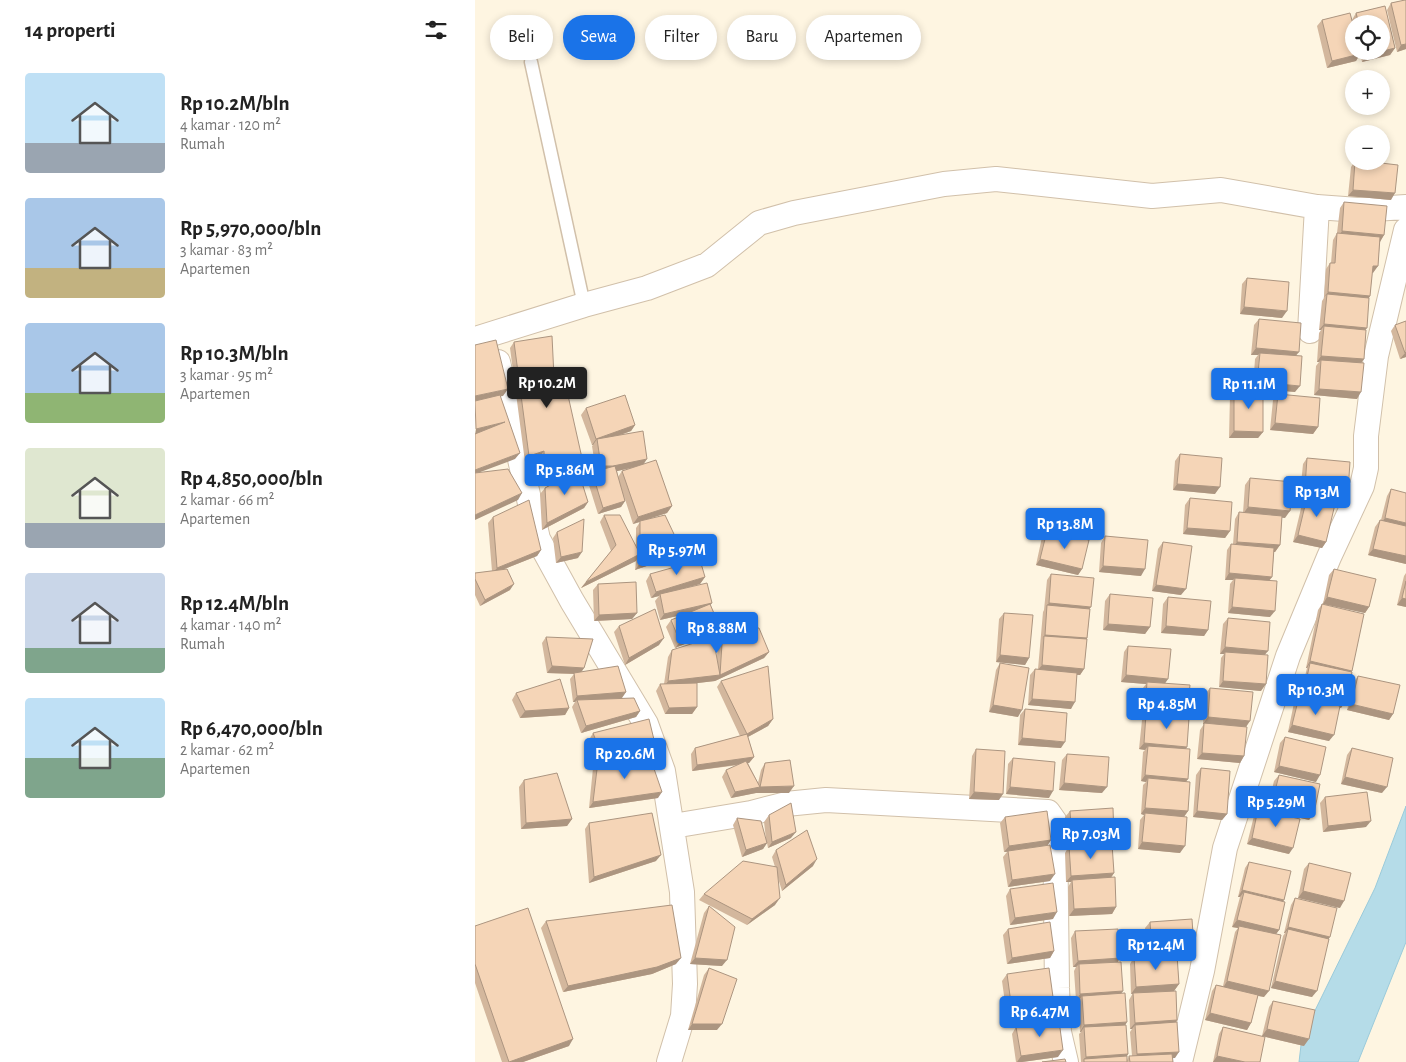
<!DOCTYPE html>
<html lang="id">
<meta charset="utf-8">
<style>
body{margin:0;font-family:"Alegreya Sans",sans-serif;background:#f6f6f6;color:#222;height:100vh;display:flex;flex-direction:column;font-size:19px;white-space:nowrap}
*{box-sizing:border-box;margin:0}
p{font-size:16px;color:#767676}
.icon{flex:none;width:28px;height:28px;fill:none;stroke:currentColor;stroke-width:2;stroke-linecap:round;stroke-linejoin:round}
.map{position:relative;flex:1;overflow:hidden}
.drawer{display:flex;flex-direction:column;background:#fff;width:475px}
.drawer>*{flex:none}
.hud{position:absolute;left:15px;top:15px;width:475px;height:45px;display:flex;gap:10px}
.controls{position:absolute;left:870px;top:15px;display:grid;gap:10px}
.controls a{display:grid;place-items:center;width:45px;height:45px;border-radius:50%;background:#fff;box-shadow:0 2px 8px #0003;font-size:25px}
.price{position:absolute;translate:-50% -42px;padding:0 11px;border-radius:5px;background:#1a73e8;color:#fff;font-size:16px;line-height:32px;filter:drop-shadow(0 1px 2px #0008)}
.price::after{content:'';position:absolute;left:50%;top:30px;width:15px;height:11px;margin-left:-8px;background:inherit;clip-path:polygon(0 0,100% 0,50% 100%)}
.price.current{background:#222;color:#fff}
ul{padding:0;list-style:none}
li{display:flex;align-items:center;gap:15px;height:125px;padding:0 25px}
li span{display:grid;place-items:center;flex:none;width:140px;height:100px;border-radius:5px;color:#555}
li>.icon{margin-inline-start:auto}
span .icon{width:60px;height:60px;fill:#fffc;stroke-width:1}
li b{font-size:21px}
h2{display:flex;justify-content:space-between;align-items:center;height:60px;padding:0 25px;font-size:21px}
.tag{padding:0 18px;border-radius:22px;background:#fff;box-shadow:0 2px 8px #0003;font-size:18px;line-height:45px}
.tag.current{background:#1a73e8;color:#fff}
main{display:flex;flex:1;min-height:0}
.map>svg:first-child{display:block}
</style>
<main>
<section class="drawer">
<h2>14 properti<svg class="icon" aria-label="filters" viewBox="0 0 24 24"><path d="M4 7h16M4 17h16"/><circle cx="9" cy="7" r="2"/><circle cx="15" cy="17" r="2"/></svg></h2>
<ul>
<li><span style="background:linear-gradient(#bfe0f5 70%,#9aa5b1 0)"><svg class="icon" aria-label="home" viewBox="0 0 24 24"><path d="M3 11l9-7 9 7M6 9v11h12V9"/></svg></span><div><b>Rp 10.2M/bln</b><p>4 kamar · 120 m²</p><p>Rumah</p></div></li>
<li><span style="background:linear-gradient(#a9c7e8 70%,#c2b280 0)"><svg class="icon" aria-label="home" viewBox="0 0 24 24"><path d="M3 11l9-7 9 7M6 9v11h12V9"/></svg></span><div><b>Rp 5,970,000/bln</b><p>3 kamar · 83 m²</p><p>Apartemen</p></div></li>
<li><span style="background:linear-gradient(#a9c7e8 70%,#8fb573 0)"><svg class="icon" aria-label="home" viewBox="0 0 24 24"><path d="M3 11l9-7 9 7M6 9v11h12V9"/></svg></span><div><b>Rp 10.3M/bln</b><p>3 kamar · 95 m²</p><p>Apartemen</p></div></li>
<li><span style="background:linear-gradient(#dfe7d0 75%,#9aa5b1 0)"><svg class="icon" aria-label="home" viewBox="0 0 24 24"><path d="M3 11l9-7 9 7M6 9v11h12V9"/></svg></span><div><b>Rp 4,850,000/bln</b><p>2 kamar · 66 m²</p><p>Apartemen</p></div></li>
<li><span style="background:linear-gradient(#c9d6e8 75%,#7fa58c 0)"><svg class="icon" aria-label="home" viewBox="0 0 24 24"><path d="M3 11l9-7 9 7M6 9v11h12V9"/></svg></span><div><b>Rp 12.4M/bln</b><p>4 kamar · 140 m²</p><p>Rumah</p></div></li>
<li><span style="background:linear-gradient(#bfe0f5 60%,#7fa58c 0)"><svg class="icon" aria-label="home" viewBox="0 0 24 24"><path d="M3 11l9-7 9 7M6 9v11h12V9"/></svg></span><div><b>Rp 6,470,000/bln</b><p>2 kamar · 62 m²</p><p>Apartemen</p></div></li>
</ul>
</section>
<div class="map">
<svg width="931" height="1062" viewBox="0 0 931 1062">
<rect width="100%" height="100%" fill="#fef5e1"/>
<!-- water -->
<path fill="#b5dce8" stroke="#9acada" d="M931,806V942L883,1062H824L827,1037L900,888Z"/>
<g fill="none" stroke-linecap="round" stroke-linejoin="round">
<!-- lane casing -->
<g stroke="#d1c0aa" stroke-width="15">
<path id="lane" d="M56,62L109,305"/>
</g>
<!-- street casing -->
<g stroke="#d1c0aa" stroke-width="26">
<path id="street" d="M835,331L842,207
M0,339L109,305L172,288L232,265L284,223L319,213L469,184L521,179L677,196L746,190L842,207L883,210L931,207
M23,362L63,539L97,601L171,724L188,771L207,892L210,984L208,1016L194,1062
M198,826L276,813L311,804L351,800L573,812L580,822L582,988L584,1032L591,1062
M705,1062L727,971L750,848L813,656L854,557L887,486L891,468V436L901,356L931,230"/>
</g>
<!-- lane -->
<use href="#lane" stroke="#fff" stroke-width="12"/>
<!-- street -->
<use href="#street" stroke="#fff" stroke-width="24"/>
</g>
<!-- wall -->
<path fill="#d3b79d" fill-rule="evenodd" d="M931,0V49L922,52L912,10L916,3Z
M910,6L920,48L915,55L887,62L885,51H906V24H879V28L877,20L881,13Z
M847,20L885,54L881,61L852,68L842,26Z
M880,161H889L916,200L873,196L876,167Z
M869,202L909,235L905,241L903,266L897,273L895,296L894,298L882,399L839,395L841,366L844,362H842L844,333L846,330H844L847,301L849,298L851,269L855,263H856L858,240L862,233L865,208Z
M772,278L807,318L765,314L767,284Z
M784,319L821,356L820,392L788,389V432L783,438H754L755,395L759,389L778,388L780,359L783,355H776L779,325Z
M931,321V357L925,359L916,331L920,325Z
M39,342L75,382L109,467L104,474L113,502L109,508L67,530L65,494L70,488L87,479L66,485L64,457L50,462L35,348Z
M803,394L843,427L838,434L795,430L798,400Z
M111,408L160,425L156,431L143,436L169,464L197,506L192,513L169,520L206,549L201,556L160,570L161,561L106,588L136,551L125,522L129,515L161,545V528L165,522L158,524L149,496L150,501L146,507L123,514L112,479L117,472L121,471L117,446L118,445H117L106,415ZM157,468L147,471L143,477L142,471Z
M705,454L740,494L698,490L700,461Z
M832,458L873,491L868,497L839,495L851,542L847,548L818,542L828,500L832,494H825L828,464Z
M775,478L810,518L807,517L805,545L800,552H799L797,577L794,581L795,617L753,613L755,584L758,580H750L752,550L756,544H758L760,519L764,512L768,513L770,485Z
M916,489L931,564L893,555L900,527L905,520H906L912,496Z
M715,498L755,531L750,538L708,534L710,505Z
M18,517L66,550L62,556L29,569L35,590L5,606L0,595V573L17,571L13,523Z
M572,531L607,569L603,575L561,565L567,537Z
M82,532L103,558L81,563L78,538Z
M630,536L666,576L624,572L626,543Z
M688,542L706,595L677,591L683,549Z
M859,569L894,607L890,613L848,604L854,575Z
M931,573V607L922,605L929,576Z
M175,574L230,577L225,584L203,590L237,603L235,605L244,625L239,632L200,648L191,627L196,620L211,614L185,620L180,601L184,596L176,598L171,581Z
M576,574L615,609L609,669L605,675H602L596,709L553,705L555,675L560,669H563L568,612L569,610L572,580Z
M123,584L162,613L157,619L119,621L118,590Z
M635,594L675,627L670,634L628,630L630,601Z
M693,597L733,630L729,636L686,633L688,604Z
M847,604L877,671L866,708L865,707L854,741L813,732L819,703L824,697H825L832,668H831L843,610Z
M529,613L554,658L550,665L521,662L524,619Z
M753,618L790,655L786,691L744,687L746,658L749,654H745L748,624Z
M144,626L184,645L150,665L139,632Z
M248,628L294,652L289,658L240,681L222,683V707L217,714H190L181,691L185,684H189L193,657L197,650L242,657L243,635Z
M71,637L109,668L106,672L151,692L147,698L165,711L161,717L106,733L97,707L100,702H98L95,679L99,674L72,673L67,643Z
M653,646L690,683L712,715L711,717L712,747L710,749L713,779L711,782L713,811L709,817L705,853L663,849L665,820L669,815L666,814L668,785L671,782L666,781L668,752L670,750L664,749L667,720L668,718H665L668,688L671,684L646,682L649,652Z
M525,663L543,717L514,712L521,670Z
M883,676L918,714L914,720L872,710L879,682Z
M246,681L298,719L293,726L273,737L279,757L274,763H273L283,783L286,770L290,763L314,793H281L256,798L247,777L251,770L264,765L217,771L216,754L220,748L265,736L242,687Z
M735,688L771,727L769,756L765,763L722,759L725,730L729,724H728L730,694Z
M41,693L94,708L90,715L45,718L37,700Z
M550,709L586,748L543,745L545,715Z
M118,733L176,755L148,761L183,798L114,808L118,768L122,762L114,740Z
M810,737L841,782L799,772L805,743Z
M877,748L907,793L866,784L872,755Z
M501,749L524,800L494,799L497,756Z
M592,754L627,793L584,790L587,760Z
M538,758L574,798L531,794L533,764Z
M726,768L752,814L747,820L718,817L721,775Z
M804,775L839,813L834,820L792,810L799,781Z
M49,780L97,819L92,826L46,829L44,787Z
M850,797L891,827L848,832L845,803Z
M783,809L814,854L772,844L779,816Z
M595,811L635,844L639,873L636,878L641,907L637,914L594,916L593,887L596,882H591L590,853L594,846L592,847L590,817Z
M294,815L316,838L293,848L292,843L288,849L267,857L258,825L262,818L291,839L289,822Z
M530,817L576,840L572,846L575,881L533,887L528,857L532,852H529L525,823Z
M114,823L181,861L114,883L110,829Z
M301,850L338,866L307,891L303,878L300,905L272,925L224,900L229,894L300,867L297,857Z
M774,862L808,901L804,930L801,934L789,997L783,996L776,1023L772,1030L730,1020L737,991L741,985L748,986L760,932L763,928L757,927L765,897H763L770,868Z
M834,863L865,908L823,898L829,869Z
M535,889L578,919L535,925L531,896Z
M820,898L854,939L837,997L796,988L808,936L810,933H809L816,905Z
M234,906L247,966L215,964L229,913Z
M71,921L201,964L177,974L88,992L66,928Z
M675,922L719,949L715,955L702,956L704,984L699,991L702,1020L701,1022L700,1058H697L698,1062H606L604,1034L606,1032H605L603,1002L604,1000H601L599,971L601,967H598L596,938L600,931L645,958L642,962L653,1054L652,1056V1060L654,1056H657L655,1032L657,1029H655L654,1000L658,993L656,994L655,964L659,957H672L670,928Z
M0,926L94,1046L48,1062H27L0,983Z
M533,929L579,951L575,958L532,964L528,935Z
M234,968L242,1030H213L229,975Z
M532,974L578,997L573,1004L531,1010L527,981Z
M798,1001L829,1046L787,1036L794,1007Z
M541,1027L583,1057L547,1062H541L537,1034Z
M748,1027L785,1062H738L744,1034Z"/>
<!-- shaded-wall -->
<path fill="#ac9580" d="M931,44V49L922,52L926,45Z
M920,48L915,55L887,62L892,55Z
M885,54L881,61L852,68L857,61Z
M878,190L920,193L916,200L873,196Z
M867,231L909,235L905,242L862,238Z
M898,266H903L898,273H894Z
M853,292L895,296L891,302L852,294L848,298Z
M769,307L812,311L807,318L765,314Z
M849,324L892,328L887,334L849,326L846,330H844Z
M781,348L824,352L819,358L785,353L783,355H776Z
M931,352V357L925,359L930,353Z
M846,356L889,359L884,366L846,360L844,362H842Z
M79,377L75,383L48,384Z
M782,382L825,386L820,392L778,388Z
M33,389L28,396L0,401V396Z
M844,389L886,392L882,399L839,395Z
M30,422L0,435L1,429Z
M800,423L843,427L838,434L795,430Z
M160,425L156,431L122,443V439L118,445H117L121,439Z
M759,431L788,432L783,438H754Z
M69,451L64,457L50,462L54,456Z
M45,453L40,459L0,474V470Z
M172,459L168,465L134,473H122L126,466Z
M109,467L104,474L66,485L70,479Z
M702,484L745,487L740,494L698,490Z
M830,487L873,491L868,497L825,494Z
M47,493L43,500L0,520V515Z
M150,501L146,507L123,514L128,508Z
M113,502L109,508L67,530L72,523Z
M197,506L192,513L158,524L163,517Z
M773,507L815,511L810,518L768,514Z
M910,518L931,523V530L905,524Z
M712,528L755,531L750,538L708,534Z
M823,535L851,542L847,548L818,542Z
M762,542L805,545L800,552L757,548Z
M206,549L201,556L160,570L165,563Z
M898,549L931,556V564L893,555Z
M66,550L62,556L17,574L22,568Z
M107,552L103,558L81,563L86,557Z
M165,554L161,561L106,588L111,582Z
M565,559L607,569L603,575L561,565Z
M628,566L670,569L666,576L624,572Z
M754,573L797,577L792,583L760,578L758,580H750Z
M230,577L225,584L185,595V594L184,596L176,598L181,592Z
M39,584L35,590L5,606L10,600Z
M681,585L711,589L706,595L677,591Z
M852,597L894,607L890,613L848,604Z
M927,598L931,599V607L922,605Z
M237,603L232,609L185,620L189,614Z
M574,603L616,607L611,613L572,605Z
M757,607L800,611L795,617L753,613Z
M162,613L157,619L119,621L124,615Z
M633,624L675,627L670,634L628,630Z
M244,625L239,632L200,648L205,642Z
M691,626L733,630L729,636L686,633Z
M570,635L612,638L608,645L569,636L565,641Z
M189,638L184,645L150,665L154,658Z
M750,647L793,651L788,657L750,652L749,654H745Z
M294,652L289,658L240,681L189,687L193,681L245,675Z
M525,655L554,658L550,665L521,662Z
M835,661L877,671L872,677L835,663L832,668H831Z
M567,665L609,669L605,675L562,671Z
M77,666L109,668L105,674L72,673Z
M651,675L693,679L689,685L672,682L671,684L646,682Z
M748,681L791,684L786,691L744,687Z
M829,691L871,701L866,708L824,698Z
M151,692L146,699L102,700L100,702H98L102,696Z
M557,699L600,702L596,709L553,705Z
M876,704L918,714L914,720L872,710Z
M518,705L547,710L543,717L514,712Z
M222,707L217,714H190L194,708Z
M94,708L90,715L45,718L50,711Z
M165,711L161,717L106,733L111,726Z
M670,711L712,715L708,721L671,714L668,718H665Z
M733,717L775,721L771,727L728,724Z
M298,719L293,726L267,740L272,734Z
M817,725L859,735L854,741L813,732Z
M547,738L590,742L586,748L543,745Z
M669,743L712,747L707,753L673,746L670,750L664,749Z
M181,748L176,755L124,766L128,759Z
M727,753L769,756L765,763L722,759Z
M279,757L274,763L217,771L222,765Z
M804,766L845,775L841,782L799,772Z
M670,775L713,779L708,785L673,778L671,782L666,781Z
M870,777L912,787L907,793L866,784Z
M589,783L632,787L627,793L584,790Z
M319,786L314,793H281L256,798L260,792L285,787Z
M535,787L578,791L574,798L531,794Z
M187,792L183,798L114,808L118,802Z
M499,792L528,794L524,800L494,799Z
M797,803L839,813L834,820L792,810Z
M670,808L713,811L708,818L670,813L669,815L666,814Z
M722,811L752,814L747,820L718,817Z
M97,819L92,826L46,829L51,823Z
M896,821L891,827L848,832L853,826Z
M321,832L316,838L293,848L297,842Z
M639,838L635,844L592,847L597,840Z
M777,838L818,848L814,854L772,844Z
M576,840L572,846L529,852L534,846Z
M667,842L710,846L705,853L663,849Z
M292,843L288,849L267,857L271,850Z
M186,855L181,861L114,883L119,877Z
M342,859L338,866L307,891L311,885Z
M639,873L634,880H597L596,882H591L596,876Z
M580,874L575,881L533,887L537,880Z
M767,890L809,900L805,906L769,892L765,897H763Z
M828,891L869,901L865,908L823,898Z
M305,898L300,905L272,925L277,919Z
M641,907L637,914L594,916L599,909Z
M582,912L578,919L535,925L540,918Z
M762,920L804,930L799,937L764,926L763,928L757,927Z
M813,927L855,937L851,943L813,929L810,933H809Z
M719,949L715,955L672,958L677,951Z
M579,951L575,958L532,964L537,958Z
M206,958L201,964L177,974L88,992L93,986Z
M220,958L252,960L247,966L215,964Z
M645,958L641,965L604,964L601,967H598L603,961Z
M752,981L794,991L789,997L748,988Z
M800,981L842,991L837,997L796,988Z
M704,984L699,991L656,994L661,987Z
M648,991L643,998L607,996L604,1000H601L605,994Z
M578,997L573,1004L531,1010L536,1003Z
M735,1013L776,1023L772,1030L730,1020Z
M702,1020L698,1027L660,1025L657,1029H655L660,1023Z
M652,1022L648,1029L609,1027L606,1032H605L609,1025Z
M217,1024H247L242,1030H213Z
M792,1029L834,1039L829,1046L787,1036Z
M98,1039L94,1046L48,1062H34Z
M588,1050L583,1057L547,1062H542L546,1056Z
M704,1052L700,1058L657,1061L662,1054Z
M653,1054L649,1061L609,1059L611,1057Z
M742,1056L770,1062H738Z"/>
<!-- building -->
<path fill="#f5d5b7" stroke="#ac9580" d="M930,0H931V44L926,45L916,3Z
M910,6L920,48L892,55L891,51H906V24H884L881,13Z
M875,13L879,28V51H885V54L857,61L847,20Z
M880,161H889L923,165L920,193L878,190Z
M869,202L912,206L909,235L867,231Z
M862,233L905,237L903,266H898L895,296L853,292L855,263H860Z
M772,278L814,282L812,311L769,307Z
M852,294L894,298L892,328L849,324Z
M784,319L826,323L824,352L781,348Z
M931,321V352L930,353L920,325Z
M849,326L891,330L889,359L846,356Z
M77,336L79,377L48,384L90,382L109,467L70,479L69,451L54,456L39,342Z
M21,340L33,389L0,396V345Z
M785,353L827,356L825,386L782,382Z
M846,360L889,363L886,392L844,389Z
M759,389H788V432L759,431Z
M803,394L845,398L843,427L800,423Z
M25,395L45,453L0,470V434L30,422L1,429L0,401Z
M150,395L160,425L121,439L111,408Z
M168,431L172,459L138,466H126L122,439Z
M705,454L747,458L745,487L702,484Z
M832,458L875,462L873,491L830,487Z
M181,460L197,506L163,517L147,471Z
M140,466L150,501L128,508L117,472Z
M33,469L47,493L0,515V473Z
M103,470L113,502L72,523L70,488Z
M775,478L818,482L815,511L773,507Z
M916,489L931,493V523L910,518Z
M833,493L861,500L851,542L823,535Z
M715,498L757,502L755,531L712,528Z
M54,500L66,550L22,568L18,517Z
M764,512L807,516L805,545L762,542Z
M129,515H145L165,554V521L190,515L206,549L165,563V554L111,582L141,545Z
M109,519L107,552L86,557L82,532Z
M905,520L931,526V556L898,549Z
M572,531L614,540L607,569L565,559Z
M630,536L673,540L670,569L628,566Z
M688,542L717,546L711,589L681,585Z
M756,544L799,548L797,577L754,573Z
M225,560L230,577L181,592L175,574Z
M32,569L39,584L10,600L0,579V573Z
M859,569L901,579L894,607L852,597Z
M576,574L619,578L616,607L574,603Z
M760,578L802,581L800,611L757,607Z
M931,581V599L927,598Z
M161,582L162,613L124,615L123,584Z
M232,583L237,603L189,614L185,594Z
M635,594L678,598L675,627L633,624Z
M693,597L736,601L733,630L691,626Z
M235,604L244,625L205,642L196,620Z
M847,604L889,614L877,671L835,661Z
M572,605L615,609L612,638L570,635Z
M180,609L189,638L154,658L144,626Z
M529,613L558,615L554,658L525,655Z
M753,618L795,622L793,651L750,647Z
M248,628H284L294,652L245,675L193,681L197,650L238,637L245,675Z
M569,636L612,639L609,669L567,665Z
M71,637L118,639L109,668L77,666Z
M653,646L696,649L693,679L651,675Z
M750,652L793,655L791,684L748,681Z
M525,663L554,668L547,710L518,705Z
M835,663L877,672L871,701L829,691Z
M143,666L151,692L102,696L99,673Z
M293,666L298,719L272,734L279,757L222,765L220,748L272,734L246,681Z
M560,669L602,673L600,702L557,699Z
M883,676L925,685L918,714L876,704Z
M85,679L94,708L50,711L41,693Z
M672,682L715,685L712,715L670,711Z
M222,683V707L194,708L185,684Z
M735,688L778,692L775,721L733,717Z
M824,697L865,706L859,735L817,725Z
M159,698L165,711L111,726L102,700Z
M550,709L592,713L590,742L547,738Z
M671,714L714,718L712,747L669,743Z
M174,719L181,748L128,759L118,733Z
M729,723L772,727L769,756L727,753Z
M810,737L851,747L845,775L804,766Z
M673,746L715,749L713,779L670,775Z
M877,748L918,758L912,787L870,777Z
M501,749L530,751L528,794L499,792Z
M592,754L634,757L632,787L589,783Z
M538,758L580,762L578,791L535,787Z
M176,760L187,792L118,802L123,761Z
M315,760L319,786L285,787L290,763Z
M271,761L285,787L260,792L251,770Z
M726,768L755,771L752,814L722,811Z
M82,773L97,819L51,823L49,780Z
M804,775L845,784L839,813L797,803Z
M673,778L715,782L713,811L670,808Z
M892,792L896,821L853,826L850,797Z
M316,803L321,832L297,842L294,815Z
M638,808L639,838L597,840L595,811Z
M783,809L825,819L818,848L777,838Z
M572,811L576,840L534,846L530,817Z
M177,813L186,855L119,877L114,823Z
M670,813L712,817L710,846L667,842Z
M262,818L286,821L292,843L271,850Z
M332,830L342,859L311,885L301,850Z
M637,844L639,873L596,876L594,846Z
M575,845L580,874L537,880L533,851Z
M268,861L302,867L305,898L277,919L229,894Z
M774,862L816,871L809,900L767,890Z
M834,863L876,873L869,901L828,891Z
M640,877L641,907L599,909L597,880Z
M578,883L582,912L540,918L535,889Z
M769,892L810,902L804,930L762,920Z
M820,898L862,908L855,937L813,927Z
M197,905L206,958L182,967L93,986L71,921Z
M234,906L260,927L252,960L220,958Z
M53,908L98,1039L34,1062L0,964V926Z
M717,919L719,949L677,951L675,922Z
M575,922L579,951L537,958L533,929Z
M764,926L806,935L794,991L752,981Z
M643,929L645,958L603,961L600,931Z
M813,929L854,939L842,991L800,981Z
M702,955L704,984L661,987L659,957Z
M646,962L648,991L605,994L604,964Z
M234,968L262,979L247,1024H217Z
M574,968L578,997L536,1003L532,974Z
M741,985L783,995L776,1023L735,1013Z
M701,991L702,1020L660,1023L658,993Z
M650,993L652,1022L609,1025L607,996Z
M798,1001L840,1010L834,1039L792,1029Z
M584,1021L588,1050L546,1056L541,1027Z
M702,1022L704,1052L662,1054L660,1025Z
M651,1025L653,1054L611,1057L609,1027Z
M748,1027L790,1037L785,1062H770L742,1056Z
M697,1054L698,1062H655L654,1056Z
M652,1056V1062H609V1059Z
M590,1059L591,1062H567Z"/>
</svg>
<div class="controls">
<a><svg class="icon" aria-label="locate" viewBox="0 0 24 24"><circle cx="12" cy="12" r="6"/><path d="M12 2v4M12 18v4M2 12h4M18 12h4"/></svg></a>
<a>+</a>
<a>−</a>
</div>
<b class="price current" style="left:72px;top:409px">Rp 10.2M</b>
<b class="price" style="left:774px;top:410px">Rp 11.1M</b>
<b class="price" style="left:90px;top:496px">Rp 5.86M</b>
<b class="price" style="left:842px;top:518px">Rp 13M</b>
<b class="price" style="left:590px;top:550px">Rp 13.8M</b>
<b class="price" style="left:202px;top:576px">Rp 5.97M</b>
<b class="price" style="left:242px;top:654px">Rp 8.88M</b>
<b class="price" style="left:841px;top:716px">Rp 10.3M</b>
<b class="price" style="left:692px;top:730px">Rp 4.85M</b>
<b class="price" style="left:150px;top:780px">Rp 20.6M</b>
<b class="price" style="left:801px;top:828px">Rp 5.29M</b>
<b class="price" style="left:616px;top:860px">Rp 7.03M</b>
<b class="price" style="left:681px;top:971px">Rp 12.4M</b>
<b class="price" style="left:565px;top:1038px">Rp 6.47M</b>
<div class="hud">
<a class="tag">Beli</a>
<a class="tag current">Sewa</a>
<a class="tag">Filter</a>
<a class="tag">Baru</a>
<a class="tag">Apartemen</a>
</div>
</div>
</main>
